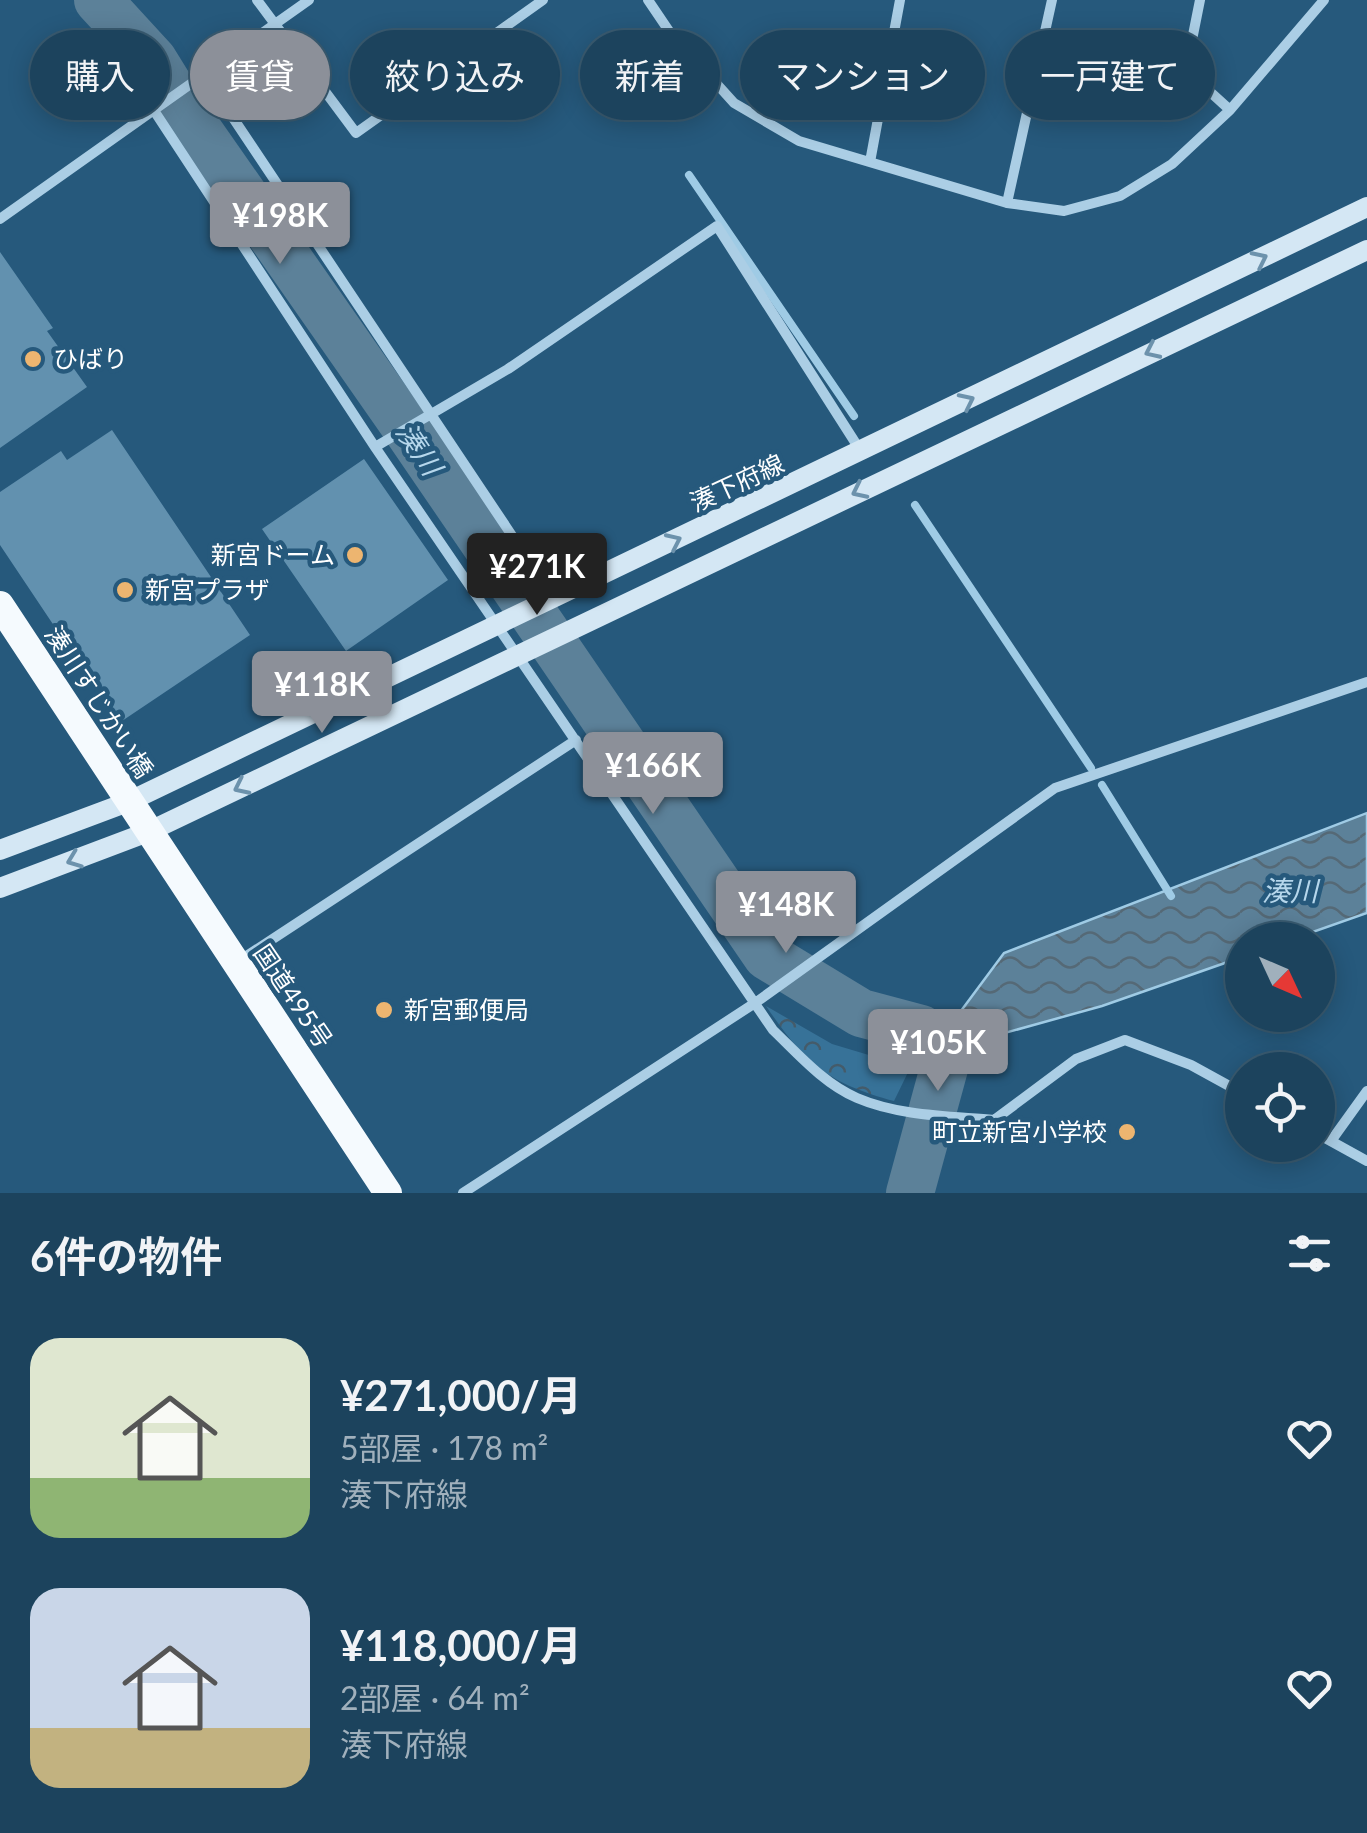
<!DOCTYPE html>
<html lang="ja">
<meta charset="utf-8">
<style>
body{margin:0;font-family:Lato,"Noto Sans JP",sans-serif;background:#254a63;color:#f1f3f6;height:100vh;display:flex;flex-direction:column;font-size:38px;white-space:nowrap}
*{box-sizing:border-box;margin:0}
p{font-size:32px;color:#a0b0bc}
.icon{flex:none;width:55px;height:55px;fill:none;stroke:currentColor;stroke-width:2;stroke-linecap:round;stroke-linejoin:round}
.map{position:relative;height:1193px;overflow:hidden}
.sheet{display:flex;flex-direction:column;background:#1c435d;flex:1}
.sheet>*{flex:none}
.guide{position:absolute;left:30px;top:30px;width:1308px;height:90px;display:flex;gap:20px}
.needle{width:65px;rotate:134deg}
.tools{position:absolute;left:1225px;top:922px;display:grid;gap:20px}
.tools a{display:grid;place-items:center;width:110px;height:110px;border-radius:50%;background:#1c435d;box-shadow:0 5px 25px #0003,0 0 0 2px #3a5c72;font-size:50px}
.price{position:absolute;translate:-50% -85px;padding:0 22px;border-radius:10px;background:#8c9099;color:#fff;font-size:32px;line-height:65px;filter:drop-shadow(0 2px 5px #0008)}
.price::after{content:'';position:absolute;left:50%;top:60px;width:30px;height:22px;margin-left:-15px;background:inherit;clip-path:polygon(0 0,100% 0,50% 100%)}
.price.selected{background:#222;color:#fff}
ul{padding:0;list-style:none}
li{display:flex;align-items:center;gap:30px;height:250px;padding:0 30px}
li span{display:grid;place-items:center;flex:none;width:280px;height:200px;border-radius:30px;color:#555}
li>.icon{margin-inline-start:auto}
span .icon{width:120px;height:120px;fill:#fffc;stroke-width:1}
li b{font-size:42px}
h2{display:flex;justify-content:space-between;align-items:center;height:120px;padding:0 30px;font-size:42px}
.pill{padding:0 35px;border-radius:45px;background:#1c435d;box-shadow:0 5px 25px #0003,0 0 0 2px #3a5c72;font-size:35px;line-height:90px}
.pill.selected{background:#8c9099;color:#fff}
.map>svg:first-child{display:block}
</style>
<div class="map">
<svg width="1367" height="1193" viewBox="0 0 1367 1193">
<defs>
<pattern id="park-crowns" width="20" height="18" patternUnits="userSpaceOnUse" patternTransform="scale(2.5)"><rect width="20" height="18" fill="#377298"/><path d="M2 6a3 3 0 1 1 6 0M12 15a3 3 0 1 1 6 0" fill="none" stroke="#445b6a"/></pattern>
<pattern id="water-waves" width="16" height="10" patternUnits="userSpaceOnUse" patternTransform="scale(2.5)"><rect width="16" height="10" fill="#5c8199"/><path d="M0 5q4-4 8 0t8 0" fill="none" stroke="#556976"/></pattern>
</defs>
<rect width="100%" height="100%" fill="#26597c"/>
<!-- park -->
<path fill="url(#park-crowns)" d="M766,1006L832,1044L872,1056L913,1062L894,1101C827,1083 805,1063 766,1006Z"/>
<!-- water -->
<path fill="url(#water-waves)" stroke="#9fcbe5" stroke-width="2.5" d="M1367,813V913L1290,940H1242V957L1102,1006L929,1054L1004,953Z"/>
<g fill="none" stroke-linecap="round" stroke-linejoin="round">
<!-- stream -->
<path stroke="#9fcbe5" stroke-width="8" d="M689,175L854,416
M915,505L1091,768
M1102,785L1171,896"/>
<!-- river -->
<path stroke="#5c8199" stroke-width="48" d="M98,0L153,60L184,110L402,422L767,956L861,1013L921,1029L949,1050
M910,1193L949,1050"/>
</g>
<!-- building -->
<path fill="#6291af" d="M0,252L53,328L47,331L87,387L0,448Z
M112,430L250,635L119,723L0,545V492L61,451L67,460Z
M364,459L448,580L346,651L262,529Z"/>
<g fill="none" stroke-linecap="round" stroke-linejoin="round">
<!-- minor -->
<path stroke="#abcee5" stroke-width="10" d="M257,0L356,133L543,0
M648,0L669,31L734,103L799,141L1007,203L1064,211L1120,196L1172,164L1230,110L1324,0
M1200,0L1186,70L1230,110
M203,73L553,597
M153,109L375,447L773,1030C798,1054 824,1084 857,1098C899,1116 949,1116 994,1120L1076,1059L1125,1040L1191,1065L1242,1093
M870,162L900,0
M1007,203L1052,0
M0,219L309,0
M375,447L508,369L717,226L860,450
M239,961L576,740
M1318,1134L1367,1161
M1331,1141L1367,1091
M463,1193L755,1003L1055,788L1367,682"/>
<!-- secondary -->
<path stroke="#d4e7f4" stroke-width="20" d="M0,850L128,802L1367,207
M0,888L148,832L1367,250"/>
<!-- trunk -->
<path stroke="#f5fafe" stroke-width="28" d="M0,605L388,1193"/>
</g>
<!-- one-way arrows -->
<defs><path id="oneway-chevron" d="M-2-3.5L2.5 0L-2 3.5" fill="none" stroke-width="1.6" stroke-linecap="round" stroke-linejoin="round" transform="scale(2.5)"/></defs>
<g stroke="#6c92ac">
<use href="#oneway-chevron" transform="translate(1260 259) rotate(-26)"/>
<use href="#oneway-chevron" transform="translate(1152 351) rotate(155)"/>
<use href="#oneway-chevron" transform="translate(967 401) rotate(-26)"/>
<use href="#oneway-chevron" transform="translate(859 491) rotate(154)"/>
<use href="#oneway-chevron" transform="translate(674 541) rotate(-25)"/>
<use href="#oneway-chevron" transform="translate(241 787) rotate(154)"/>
<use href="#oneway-chevron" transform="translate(74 860) rotate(159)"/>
</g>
<!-- markers -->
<g fill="#edb570" stroke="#26597c" stroke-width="4">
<circle cx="33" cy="359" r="10"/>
<circle cx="355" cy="555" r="10"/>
<circle cx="125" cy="590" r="10"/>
<circle cx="384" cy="1010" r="10"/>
<circle cx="1127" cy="1132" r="10"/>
</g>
<g text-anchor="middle" stroke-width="9" stroke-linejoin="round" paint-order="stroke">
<!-- poi labels -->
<g font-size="25" fill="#fff" stroke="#26597c" text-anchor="start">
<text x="53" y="368">ひばり</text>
<text x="335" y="564" text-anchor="end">新宮ドーム</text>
<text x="145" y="599">新宮プラザ</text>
<text x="404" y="1019">新宮郵便局</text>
<text x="1107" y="1141" text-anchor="end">町立新宮小学校</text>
</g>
<!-- street labels -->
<g font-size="25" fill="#fff" stroke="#26597c">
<text transform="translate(737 483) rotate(-25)" y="9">湊下府線</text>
<text transform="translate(99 702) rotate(57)" y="9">湊川すじかい橋</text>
<text transform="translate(293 996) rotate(56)" y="9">国道495号</text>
</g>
<!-- water labels -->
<g font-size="28" font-style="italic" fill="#b6d7ec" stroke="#26597c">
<text transform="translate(419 449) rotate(56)" y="10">湊川</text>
<text x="1290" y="901">湊川</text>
</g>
</g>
</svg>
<div class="tools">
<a><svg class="needle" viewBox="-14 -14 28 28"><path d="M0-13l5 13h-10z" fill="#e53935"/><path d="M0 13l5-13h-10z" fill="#a0b0bc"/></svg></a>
<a><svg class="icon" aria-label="locate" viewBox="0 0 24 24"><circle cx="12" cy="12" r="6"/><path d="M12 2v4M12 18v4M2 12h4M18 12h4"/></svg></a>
</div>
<b class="price" style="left:280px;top:267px">¥198K</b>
<b class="price selected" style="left:537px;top:618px">¥271K</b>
<b class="price" style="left:322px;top:736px">¥118K</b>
<b class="price" style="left:653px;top:817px">¥166K</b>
<b class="price" style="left:786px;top:956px">¥148K</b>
<b class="price" style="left:938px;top:1094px">¥105K</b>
<div class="guide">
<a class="pill">購入</a>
<a class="pill selected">賃貸</a>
<a class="pill">絞り込み</a>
<a class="pill">新着</a>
<a class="pill">マンション</a>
<a class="pill">一戸建て</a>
</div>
</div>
<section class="sheet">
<h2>6件の物件<svg class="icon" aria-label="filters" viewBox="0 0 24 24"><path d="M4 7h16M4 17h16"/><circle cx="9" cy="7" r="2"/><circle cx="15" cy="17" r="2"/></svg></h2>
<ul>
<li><span style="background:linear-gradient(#dfe7d0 70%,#8fb573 0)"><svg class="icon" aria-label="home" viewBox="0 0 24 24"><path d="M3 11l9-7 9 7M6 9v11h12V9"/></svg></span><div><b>¥271,000/月</b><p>5部屋 · 178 m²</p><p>湊下府線</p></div><svg class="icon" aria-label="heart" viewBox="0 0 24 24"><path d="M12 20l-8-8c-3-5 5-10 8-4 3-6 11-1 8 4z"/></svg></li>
<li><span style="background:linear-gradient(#c9d6e8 70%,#c2b280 0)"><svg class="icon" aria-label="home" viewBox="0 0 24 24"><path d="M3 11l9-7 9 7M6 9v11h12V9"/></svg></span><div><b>¥118,000/月</b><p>2部屋 · 64 m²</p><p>湊下府線</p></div><svg class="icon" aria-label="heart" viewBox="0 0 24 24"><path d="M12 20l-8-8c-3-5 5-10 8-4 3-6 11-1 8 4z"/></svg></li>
</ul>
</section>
